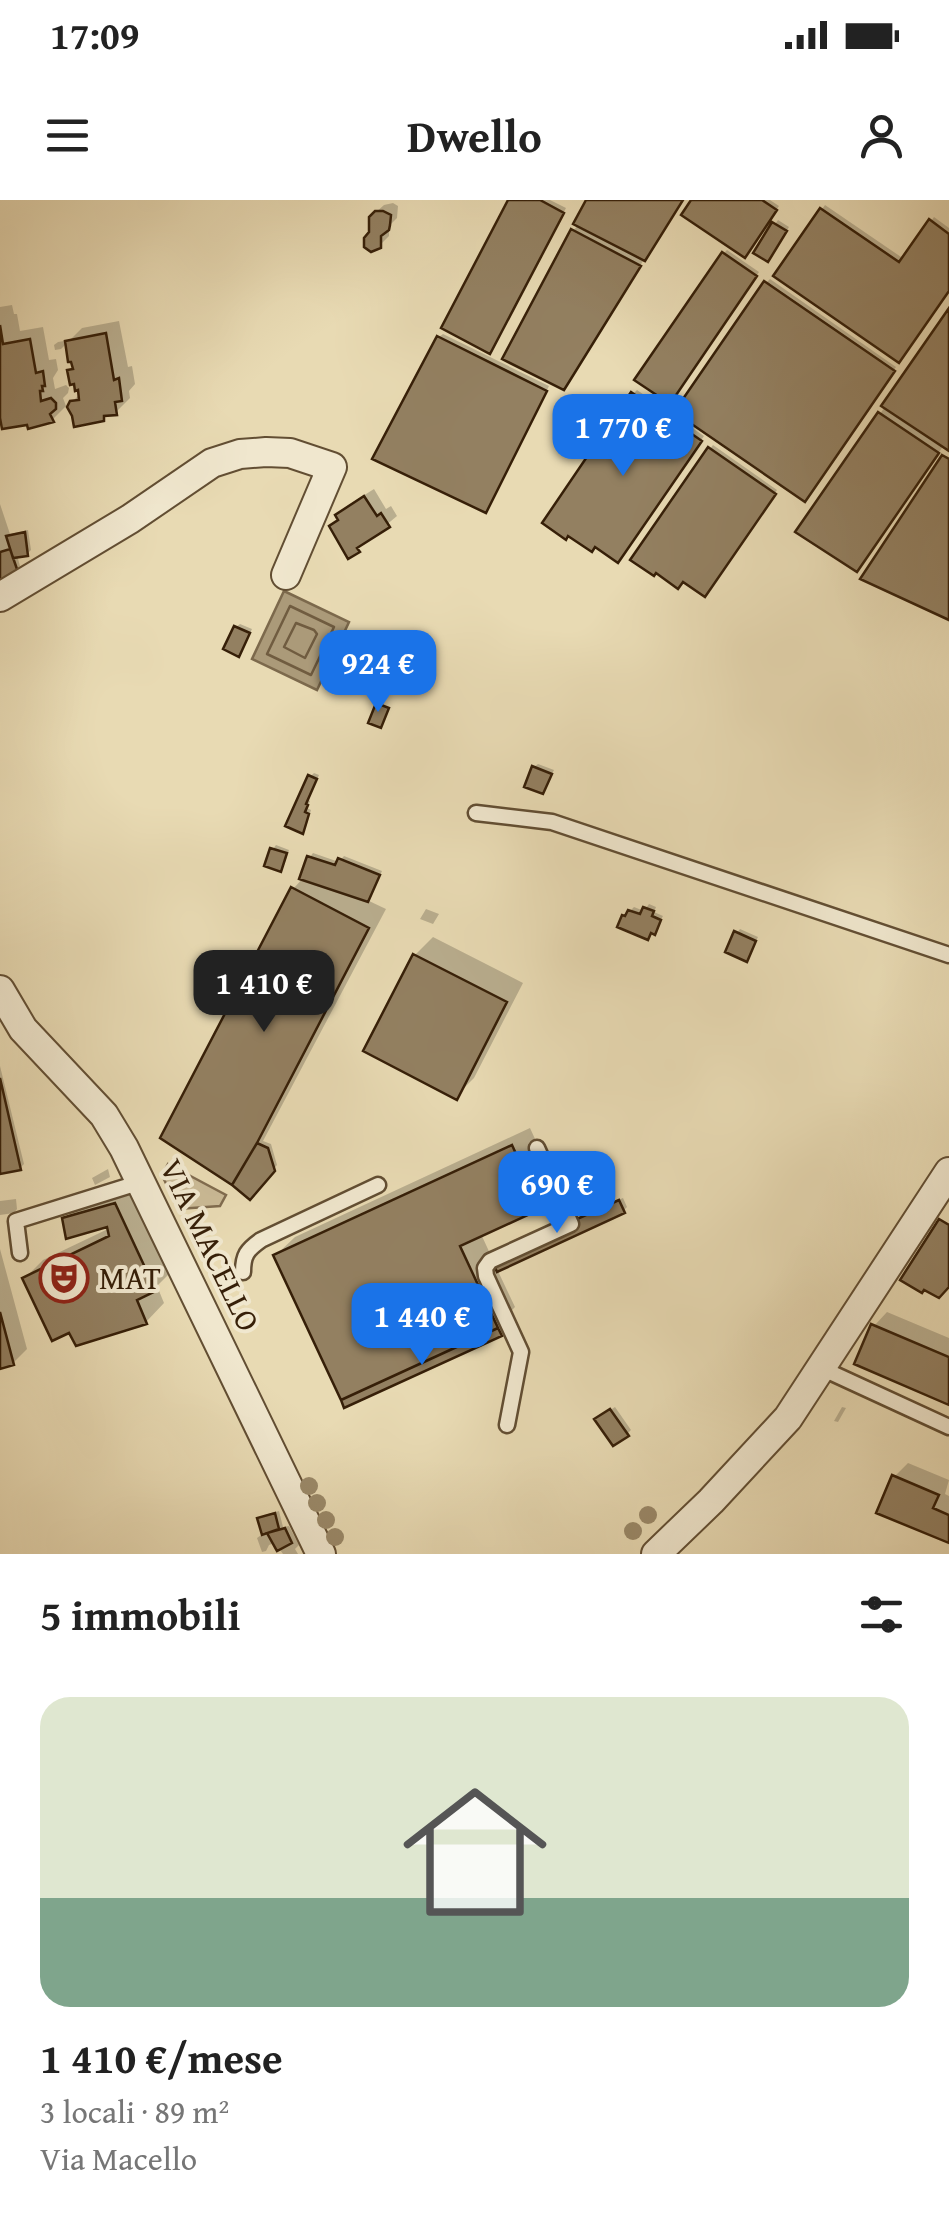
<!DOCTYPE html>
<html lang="it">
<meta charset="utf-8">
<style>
body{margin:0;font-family:"Gentium Book Plus",serif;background:#f6f6f6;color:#222;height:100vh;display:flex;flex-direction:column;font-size:38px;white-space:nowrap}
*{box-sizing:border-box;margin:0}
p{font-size:32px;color:#767676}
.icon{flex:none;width:55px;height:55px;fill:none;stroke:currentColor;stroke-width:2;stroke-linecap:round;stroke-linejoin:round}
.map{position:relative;height:1354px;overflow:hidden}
.side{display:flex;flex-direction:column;background:#fff;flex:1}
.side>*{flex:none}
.price{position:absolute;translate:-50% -85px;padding:0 22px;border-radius:20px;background:#1a73e8;color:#fff;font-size:32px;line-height:65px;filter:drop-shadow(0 2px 5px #0008)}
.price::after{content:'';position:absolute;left:50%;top:60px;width:30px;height:22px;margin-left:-15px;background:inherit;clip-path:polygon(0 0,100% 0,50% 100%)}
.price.current{background:#222;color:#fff}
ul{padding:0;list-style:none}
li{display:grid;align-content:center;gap:20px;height:530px;padding:0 40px}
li+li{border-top:2px solid #e0e0e0}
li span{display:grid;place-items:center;height:310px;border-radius:30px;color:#555}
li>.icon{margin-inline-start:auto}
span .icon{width:180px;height:180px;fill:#fffc;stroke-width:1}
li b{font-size:42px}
h2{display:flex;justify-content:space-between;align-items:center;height:120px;padding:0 40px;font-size:42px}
.status{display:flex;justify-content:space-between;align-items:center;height:70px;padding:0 50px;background:#fff;direction:ltr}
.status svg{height:28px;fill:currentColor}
header{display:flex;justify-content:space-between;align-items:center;height:130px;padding:0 40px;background:#fff;font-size:45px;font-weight:800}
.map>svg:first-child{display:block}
</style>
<div class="status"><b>17:09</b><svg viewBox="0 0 49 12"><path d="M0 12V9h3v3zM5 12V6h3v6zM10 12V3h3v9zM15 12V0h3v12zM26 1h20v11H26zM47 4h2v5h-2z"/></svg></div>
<header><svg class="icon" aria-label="menu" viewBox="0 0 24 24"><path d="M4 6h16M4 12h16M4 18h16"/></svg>Dwello<svg class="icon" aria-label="person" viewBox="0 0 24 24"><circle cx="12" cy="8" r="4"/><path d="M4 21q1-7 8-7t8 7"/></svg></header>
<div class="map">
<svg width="949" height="1354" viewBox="0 0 949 1354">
<rect width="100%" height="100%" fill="#e8dab3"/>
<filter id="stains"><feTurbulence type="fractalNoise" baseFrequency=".002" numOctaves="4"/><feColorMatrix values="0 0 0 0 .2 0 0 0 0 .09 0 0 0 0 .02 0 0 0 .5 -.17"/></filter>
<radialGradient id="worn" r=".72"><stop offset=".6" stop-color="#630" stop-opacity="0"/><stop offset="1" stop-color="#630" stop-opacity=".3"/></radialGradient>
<!-- green -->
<path fill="#caba96" stroke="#806c4f" stroke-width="2.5" d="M168,964L226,995L220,1006L178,1009L162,975Z"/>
<!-- water -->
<path fill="#ab9a79" stroke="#7c694c" stroke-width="2.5" d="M284,391L349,422L317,490L252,459Z"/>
<!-- shadow -->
<path fill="#0003" d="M511,0H550L566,8L493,147Z
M588,0H682L648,54L641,60L643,61L567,183L573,31L579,24Z
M694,0H770L779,6L749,51Z
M393,3L398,6L397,18L389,26V36L379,46L372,30L374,14L384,5Z
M825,5L904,59L934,17L949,28V89L776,76Z
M778,20L789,27L771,55L756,52Z
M727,50L759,72L673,198L724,53Z
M770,79L896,167L808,295L766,83Z
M12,105L14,114H17L20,131L43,127L49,160L56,159L58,170L53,178L55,189L66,185L69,188L68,193L63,198L66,206L52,220L0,206V107Z
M949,112V248L944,245L860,365L880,214Z
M119,121L128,167L132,166L135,184L129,191L130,198L116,212L108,213L103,219L72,202L81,193L70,171L75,166L68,142L61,149L55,150L54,145L58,142L64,141L65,145L82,128Z
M443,134L549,186L489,306L439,137Z
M637,190L704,236L622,356L633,194Z
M713,245L777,290L708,390L683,379L710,249Z
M374,289L386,309L391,306L397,316L349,356L338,315L347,306Z
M0,304L10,334L28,330L31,350L27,354L17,355L20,366L0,380Z
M240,424L252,429L242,450L236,427Z
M538,564L554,570L543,592L534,567Z
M314,573L319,575L308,600L310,601L307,608L311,610L306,627L302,631L310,577Z
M276,645L289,650L284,665L280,669L273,649Z
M313,653L339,662L344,656L382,671L371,695L367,700L386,709L263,941L271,944L277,965L250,996L233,983L293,689L304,677L310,657Z
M649,704L656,707L654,712L663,716L654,732L624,717L634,707L644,711Z
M426,709L439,714L433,724L420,719Z
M740,729L758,737L747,759L737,733Z
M433,737L523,783L474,878L456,896L415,755Z
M0,866L24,964L20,968L0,971Z
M530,928L558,989L540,1007L481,1034L493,1060L498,1055L623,998L627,1007L623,1011L497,1069L515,1107L500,1122L504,1130L501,1134L276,1055L295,1037Z
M108,969L110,977L95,985L92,978Z
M133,986L173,1070L157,1086L164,1103L146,1122L70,1130L25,1078L43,1060L110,1028L109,1024L64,1019L83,1001Z
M16,999L17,1009L14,1013L0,1015V1001Z
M0,1049L27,1149L13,1163L0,1166Z
M887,1112L949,1138V1202L874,1126Z
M615,1207L631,1230L627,1234L601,1216Z
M842,1207L846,1208L838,1222L834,1221Z
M908,1263L949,1280L945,1294L949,1296V1339L894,1277Z
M279,1311L283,1327L289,1326L299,1345L295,1349L298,1354H283L275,1343L269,1345L266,1351L262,1352L257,1338L264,1333L260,1319L264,1315Z"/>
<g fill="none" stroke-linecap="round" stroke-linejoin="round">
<!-- shore -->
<path stroke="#705c40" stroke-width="2.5" d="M290,406L334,427L311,475L267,454Z
M296,423L314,430L317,434L305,458L284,447Z"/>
</g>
<!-- building -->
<path fill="#938061" stroke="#361f08" stroke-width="2.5" d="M508,0H540L564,13L490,154L441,128Z
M586,0H683L645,61L573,24Z
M691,0H762L777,10L745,58L681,15Z
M820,8L899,62L929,19L949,34V91L899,163L773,76Z
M375,11H383L391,15L390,25L389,30L381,36V48L371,52L364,47V38L369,32V17Z
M772,22L787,31L768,62L753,53Z
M571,29L641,66L564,190L502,159Z
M722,52L757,76L670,204L634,180Z
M764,81L895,171L805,302L674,212Z
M949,108V251L881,206Z
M0,125L3,144L30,139L36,173L43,171L45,186H42L43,191H40L41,201L51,198L56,203V209L50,214L54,222L28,229L27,225L2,229L0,218Z
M106,133L114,180L119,178L122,201L115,202L117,215L104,216V221L74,227L72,216L67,207L70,201L79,200L78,190L75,191L74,184L70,185L67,170L73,169L71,162H68L65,141Z
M437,136L547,191L486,313L372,259Z
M631,192L702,241L618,363L595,347L592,352L568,336L566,340L542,323Z
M878,212L939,253L857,372L795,332Z
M708,247L776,294L705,397L683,382L678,389L656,373L654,376L630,360Z
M942,255L949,259V420L860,379Z
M364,296L377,316L381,313L390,327L357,348L360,352L348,359L329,326L338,320L335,315Z
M25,332L28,356L13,358L6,336Z
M10,349L18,372L0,382V352Z
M234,426L250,433L239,457L223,449Z
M376,503L389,508L381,528L368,523Z
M532,566L552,574L543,594L524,587Z
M308,575L317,579L306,604L308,605L305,612L309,614L303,634L285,626Z
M270,648L287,653L281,672L264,666Z
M307,656L335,665L338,658L380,675L368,702L299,679Z
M291,687L369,728L257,943L232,985L160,938Z
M643,707L654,711L652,716L661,720L655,735L651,733L648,740L617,727L622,715L625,716L628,710L640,714Z
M734,731L756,741L747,762L725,752Z
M413,754L507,802L457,900L363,851Z
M0,878L21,970L0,974Z
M257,943L268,948L275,971L250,1000L232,985Z
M512,945L541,1009L460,1046L498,1128L341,1200L273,1055Z
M619,1000L625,1013L497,1072L491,1058Z
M115,1003L156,1091L137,1100L147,1124L76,1146L69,1133L52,1141L22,1078L109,1036L107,1027L66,1039L62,1018Z
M939,1019L949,1025V1087L939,1098L924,1090L922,1093L900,1080Z
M0,1112L14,1165L0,1169Z
M871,1124L949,1157V1205L854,1164Z
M498,1128L502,1136L344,1208L341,1200Z
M610,1209L629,1236L613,1246L594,1219Z
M892,1275L939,1295L933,1308L949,1315V1343L876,1313Z
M275,1313L279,1329L262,1335L257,1318Z
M285,1328L292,1343L277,1351L267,1333Z"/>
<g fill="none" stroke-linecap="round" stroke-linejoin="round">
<!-- lane casing -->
<g stroke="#624e33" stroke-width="19">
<path id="lane" d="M476,613L552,622L949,755
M20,1053L16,1021L141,982
M243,1072C243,1055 247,1050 261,1040L378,985
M821,1168L949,1227
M507,1225L521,1152L486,1076L485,1068L490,1061L571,1024L537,948"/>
</g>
<!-- street casing -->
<g stroke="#624e33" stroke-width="32">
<path id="street" d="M0,397L130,319L212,263L240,254L266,252L290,253L332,267L286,375
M0,790L23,829L104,915L124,948L321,1354
M656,1354L711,1301L788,1218L949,972"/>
</g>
<!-- lane -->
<use href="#lane" stroke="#f0e7ce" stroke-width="14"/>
<!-- street -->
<use href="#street" stroke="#f0e7ce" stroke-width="28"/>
</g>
<!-- trees -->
<g fill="#9a8969">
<circle cx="309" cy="1286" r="9"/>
<circle cx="317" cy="1303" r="9"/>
<circle cx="648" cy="1315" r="9"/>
<circle cx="326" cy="1320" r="9"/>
<circle cx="633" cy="1331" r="9"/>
<circle cx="335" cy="1337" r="9"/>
</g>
<!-- icons -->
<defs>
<g id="theatre-ring" transform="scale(2.5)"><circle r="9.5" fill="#f0e7ce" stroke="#8f2418" stroke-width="1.5"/><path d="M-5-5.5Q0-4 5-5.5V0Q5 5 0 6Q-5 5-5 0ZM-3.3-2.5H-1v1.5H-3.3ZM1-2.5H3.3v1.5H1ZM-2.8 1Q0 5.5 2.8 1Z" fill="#8f2418"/></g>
</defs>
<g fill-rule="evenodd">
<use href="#theatre-ring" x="64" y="1078"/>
</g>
<g text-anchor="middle" stroke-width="8" stroke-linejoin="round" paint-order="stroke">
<!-- street labels -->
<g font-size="32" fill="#361f08" stroke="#f0e7ce">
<text transform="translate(210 1045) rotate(64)" y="11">VIA MACELLO</text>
</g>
<!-- poi labels -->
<g font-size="32" fill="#361f08" stroke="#f0e7ce" text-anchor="start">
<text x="99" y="1089">MAT</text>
</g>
</g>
<rect width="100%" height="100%" filter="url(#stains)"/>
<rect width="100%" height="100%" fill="url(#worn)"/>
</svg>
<b class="price" style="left:623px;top:279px">1 770 €</b>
<b class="price" style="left:378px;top:515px">924 €</b>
<b class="price current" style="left:264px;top:835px">1 410 €</b>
<b class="price" style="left:557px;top:1036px">690 €</b>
<b class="price" style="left:422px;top:1168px">1 440 €</b>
</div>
<section class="side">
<h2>5 immobili<svg class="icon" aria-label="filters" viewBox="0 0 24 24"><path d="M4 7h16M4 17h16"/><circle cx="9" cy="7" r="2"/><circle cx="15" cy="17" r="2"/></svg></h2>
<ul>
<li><span style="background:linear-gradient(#dfe7d0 65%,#7fa58c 0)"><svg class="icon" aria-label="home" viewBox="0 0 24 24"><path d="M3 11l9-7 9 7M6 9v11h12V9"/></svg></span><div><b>1 410 €/mese</b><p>3 locali · 89 m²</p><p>Via Macello</p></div></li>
</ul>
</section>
